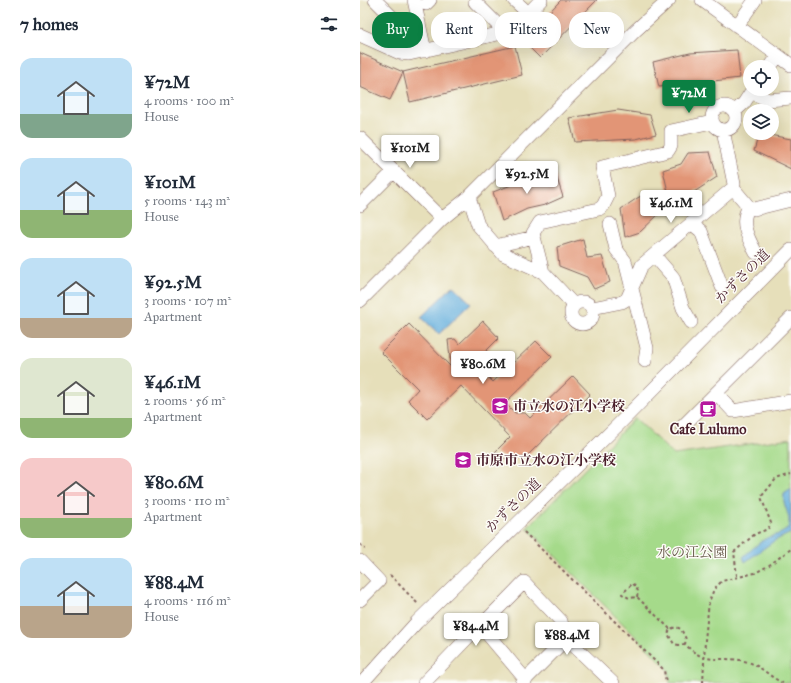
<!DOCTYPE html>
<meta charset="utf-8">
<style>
body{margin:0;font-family:"IM FELL Great Primer","Noto Serif JP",serif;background:#f2f2f3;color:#1f2937;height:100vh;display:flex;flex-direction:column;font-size:15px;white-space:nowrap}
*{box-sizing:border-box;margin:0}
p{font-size:13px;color:#747a83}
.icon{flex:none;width:22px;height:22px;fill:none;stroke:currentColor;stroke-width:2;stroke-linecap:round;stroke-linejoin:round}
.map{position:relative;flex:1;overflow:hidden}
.panel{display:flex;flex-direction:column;background:#fff;width:360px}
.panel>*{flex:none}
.guide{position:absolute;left:12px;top:12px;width:359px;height:36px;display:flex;gap:8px}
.controls{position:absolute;left:383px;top:60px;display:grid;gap:8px}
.controls a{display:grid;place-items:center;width:36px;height:36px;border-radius:50%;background:#fff;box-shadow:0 4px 16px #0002;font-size:20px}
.price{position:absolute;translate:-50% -34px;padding:0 9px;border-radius:4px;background:#fff;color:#222;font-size:13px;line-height:26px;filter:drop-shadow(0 1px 2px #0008)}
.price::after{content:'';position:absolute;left:50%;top:24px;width:12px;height:9px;margin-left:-6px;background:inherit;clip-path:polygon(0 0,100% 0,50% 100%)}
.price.selected{background:#0b8043;color:#fff}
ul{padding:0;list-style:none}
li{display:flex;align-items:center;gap:12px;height:100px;padding:0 20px}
li span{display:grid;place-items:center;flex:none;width:112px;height:80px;border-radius:12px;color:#555}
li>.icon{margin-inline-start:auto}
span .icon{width:48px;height:48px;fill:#fffc;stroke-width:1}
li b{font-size:17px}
h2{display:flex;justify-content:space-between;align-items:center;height:48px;padding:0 20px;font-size:17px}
.pill{padding:0 14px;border-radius:16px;background:#fff;box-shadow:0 4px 16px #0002;font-size:14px;line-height:36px}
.pill.selected{background:#0b8043;color:#fff}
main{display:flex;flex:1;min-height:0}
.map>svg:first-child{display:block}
</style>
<main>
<section class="panel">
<h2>7 homes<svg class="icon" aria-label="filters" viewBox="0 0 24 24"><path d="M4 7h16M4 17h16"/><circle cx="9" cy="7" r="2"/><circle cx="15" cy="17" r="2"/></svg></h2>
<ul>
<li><span style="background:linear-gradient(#bfe0f5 70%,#7fa58c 0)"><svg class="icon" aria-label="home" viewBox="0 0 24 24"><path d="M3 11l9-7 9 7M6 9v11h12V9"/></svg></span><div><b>¥72M</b><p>4 rooms · 100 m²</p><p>House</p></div></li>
<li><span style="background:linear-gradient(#bfe0f5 65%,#8fb573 0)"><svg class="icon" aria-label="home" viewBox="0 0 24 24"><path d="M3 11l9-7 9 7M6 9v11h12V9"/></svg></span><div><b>¥101M</b><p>5 rooms · 143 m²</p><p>House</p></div></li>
<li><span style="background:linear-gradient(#bfe0f5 75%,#b9a48a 0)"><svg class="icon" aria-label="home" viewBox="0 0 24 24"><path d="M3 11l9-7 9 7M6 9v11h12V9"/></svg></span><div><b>¥92.5M</b><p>3 rooms · 107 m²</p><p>Apartment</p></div></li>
<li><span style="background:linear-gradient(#dfe7d0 75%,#8fb573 0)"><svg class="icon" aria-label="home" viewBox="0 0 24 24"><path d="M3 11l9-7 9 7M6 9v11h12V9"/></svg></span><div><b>¥46.1M</b><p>2 rooms · 56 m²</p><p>Apartment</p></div></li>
<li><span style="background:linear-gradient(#f6c9c9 75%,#8fb573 0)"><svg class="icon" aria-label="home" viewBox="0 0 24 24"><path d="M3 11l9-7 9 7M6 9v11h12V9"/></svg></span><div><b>¥80.6M</b><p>3 rooms · 110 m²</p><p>Apartment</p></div></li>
<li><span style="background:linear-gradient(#bfe0f5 60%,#b9a48a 0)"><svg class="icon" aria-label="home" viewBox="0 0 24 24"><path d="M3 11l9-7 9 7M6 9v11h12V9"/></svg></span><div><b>¥88.4M</b><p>4 rooms · 116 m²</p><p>House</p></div></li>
</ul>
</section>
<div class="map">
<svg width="431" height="683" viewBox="0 0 431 683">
<rect width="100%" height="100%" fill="#fdfcf7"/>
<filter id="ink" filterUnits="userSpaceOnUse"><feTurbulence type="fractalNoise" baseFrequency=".025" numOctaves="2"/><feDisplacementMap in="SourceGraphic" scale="8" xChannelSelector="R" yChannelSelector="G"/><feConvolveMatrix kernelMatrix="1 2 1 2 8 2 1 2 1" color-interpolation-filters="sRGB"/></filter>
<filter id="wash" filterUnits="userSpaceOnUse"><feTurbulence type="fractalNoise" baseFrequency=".012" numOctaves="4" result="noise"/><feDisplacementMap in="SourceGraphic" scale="16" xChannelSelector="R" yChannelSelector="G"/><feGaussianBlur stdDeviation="0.9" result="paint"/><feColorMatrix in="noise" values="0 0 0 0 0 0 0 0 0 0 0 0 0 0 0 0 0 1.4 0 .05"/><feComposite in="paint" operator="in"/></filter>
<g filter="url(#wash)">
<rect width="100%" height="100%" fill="#e6dfba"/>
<!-- green -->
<path fill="#a5da8a" stroke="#787c5a" d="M275,418L314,455L431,438V683H310L308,669L167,528Z"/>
<!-- water -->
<path fill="#65afdd" stroke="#586784" d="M93,286L111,303L79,334L61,317Z
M431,489V533L414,541L385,562L383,557C390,551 397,544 405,539C413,534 429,535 429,522C429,511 422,505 424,494Z"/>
<g id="blocks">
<!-- building -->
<path fill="#e29576" d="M201,0H237L180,58L162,40Z
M155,46L162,75L50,102L43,72Z
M377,50L380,78L299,87L293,62L330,53Z
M0,53L43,72L30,100L0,87Z
M258,110L290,115L296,134L276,139L215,142L209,118Z
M399,133L431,139V169L394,151Z
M350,152L357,177L328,196H309L303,170L321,164L328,153Z
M196,175L203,197L185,205L167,209L142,221L133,192L175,176Z
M296,193L299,214L280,232L265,237L261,209L279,197Z
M223,239L227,258L242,256L250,282L234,289L227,277L199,266L197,247Z
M123,321L139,338L110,367L123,380L127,376L133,382L176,341L192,357L145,403L155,413H165L170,418L213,376L230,394L168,455L160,458L146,459L135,452L150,437L101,386L67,419L48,400L58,389L21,352L49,324L91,367L88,340L95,339L99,344Z"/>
</g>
</g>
<g filter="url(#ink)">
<use href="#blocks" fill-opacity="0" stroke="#81625d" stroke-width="1"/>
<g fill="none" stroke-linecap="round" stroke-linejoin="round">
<!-- minor casing -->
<g stroke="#81625d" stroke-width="14">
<path id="minor" d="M15,0L37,22
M54,0L65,51
M154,0L168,13
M342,0L431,65
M115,2L145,32
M66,4L70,0
M377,26L395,0
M0,35L40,53L49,54L151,31L181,0
M410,67L418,56
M391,92L408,100L431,98
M352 118a12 12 0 1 1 24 0a12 12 0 1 1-24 0Z
M375,111L384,103L393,89
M0,138L82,219
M373,188L389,207L394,209L431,200
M109,197L118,225L143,254L183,272L214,305
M0,205L34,171
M389,207C379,222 388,238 396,253
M331,223L341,231L362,287
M250,224L256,249L265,261L287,348L285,361
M135,246L174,237
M294,255L313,277L323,308L331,322
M183,272L173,233L180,222L239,209L243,206L248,196L242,167L308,151L311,146V131L352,122
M0,301L82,219L109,197L276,30L309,0
M211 313a11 11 0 1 1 22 0a11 11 0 1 1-22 0Z
M232,308L262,302L267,299L282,265L373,188L374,184L363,130
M356,393L373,411L431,401
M323,426L431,318
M0,561L19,581L0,600
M119,628L164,582L201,621L206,642
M2,683L57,622L258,425L431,250
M64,683L115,630L119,628L124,630L166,680
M162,683L201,644L206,642L211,643L253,683"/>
</g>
<!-- path -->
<path stroke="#81625d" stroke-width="2" stroke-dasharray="3 3" stroke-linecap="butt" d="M164,532L304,670L306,683
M0,544L5,549
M30,575L58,604
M377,576L374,552L395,534L408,529L411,523L401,497L416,479L431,474
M277,597L278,591L273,583L262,594L269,598L277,597L310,629
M325,644L319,645L314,644L308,634L310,629L316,627L321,629L326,639L325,644C347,668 362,654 388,662C401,666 411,678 423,683
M343,683L345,640L349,602L354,589L362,581L395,573L408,566L431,549"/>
<!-- minor -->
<use href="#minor" stroke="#fff" stroke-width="13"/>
</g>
</g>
<!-- icons -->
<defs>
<g id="school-square" transform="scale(0.9)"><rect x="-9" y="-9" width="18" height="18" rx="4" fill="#b5179e" stroke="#fdfcf7"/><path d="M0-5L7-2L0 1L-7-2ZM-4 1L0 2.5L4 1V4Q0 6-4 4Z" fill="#fff"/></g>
<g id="cafe-square" transform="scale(0.9)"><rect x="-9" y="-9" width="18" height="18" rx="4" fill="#b5179e" stroke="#fdfcf7"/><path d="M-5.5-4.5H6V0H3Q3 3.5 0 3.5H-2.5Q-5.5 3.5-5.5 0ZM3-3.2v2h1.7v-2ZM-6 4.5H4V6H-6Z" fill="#fff"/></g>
</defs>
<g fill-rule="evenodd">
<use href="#school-square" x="140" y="406"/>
<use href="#cafe-square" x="348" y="409"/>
<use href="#school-square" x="103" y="460"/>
</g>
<g text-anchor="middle" stroke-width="3" stroke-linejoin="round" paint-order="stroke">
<!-- street labels -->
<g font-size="14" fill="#4a1f2b" stroke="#fdfcf7">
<text transform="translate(382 276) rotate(-45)" y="5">かずさの道</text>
<text transform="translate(153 505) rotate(-44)" y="5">かずさの道</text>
</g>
<!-- poi labels -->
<g font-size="14" font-weight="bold" fill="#4a1f2b" stroke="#fdfcf7" text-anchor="start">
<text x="153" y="411">市立水の江小学校</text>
<text x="348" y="434" text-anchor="middle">Cafe Lulumo</text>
<text x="116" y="465">市原市立水の江小学校</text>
</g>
<!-- park labels -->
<g font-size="14" fill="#655748" stroke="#fdfcf7">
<text x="332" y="557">水の江公園</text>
</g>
</g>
</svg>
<div class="controls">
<a><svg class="icon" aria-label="locate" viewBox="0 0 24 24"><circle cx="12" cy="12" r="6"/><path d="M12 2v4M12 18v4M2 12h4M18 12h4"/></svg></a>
<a><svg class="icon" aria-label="layers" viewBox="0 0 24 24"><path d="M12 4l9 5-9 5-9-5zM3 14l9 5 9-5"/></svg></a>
</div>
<b class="price selected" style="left:329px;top:114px">¥72M</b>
<b class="price" style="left:50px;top:169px">¥101M</b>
<b class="price" style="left:167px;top:195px">¥92.5M</b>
<b class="price" style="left:311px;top:224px">¥46.1M</b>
<b class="price" style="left:123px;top:385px">¥80.6M</b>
<b class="price" style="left:116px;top:647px">¥84.4M</b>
<b class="price" style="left:207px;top:656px">¥88.4M</b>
<div class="guide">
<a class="pill selected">Buy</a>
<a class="pill">Rent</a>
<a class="pill">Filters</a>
<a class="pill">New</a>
</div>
</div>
</main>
